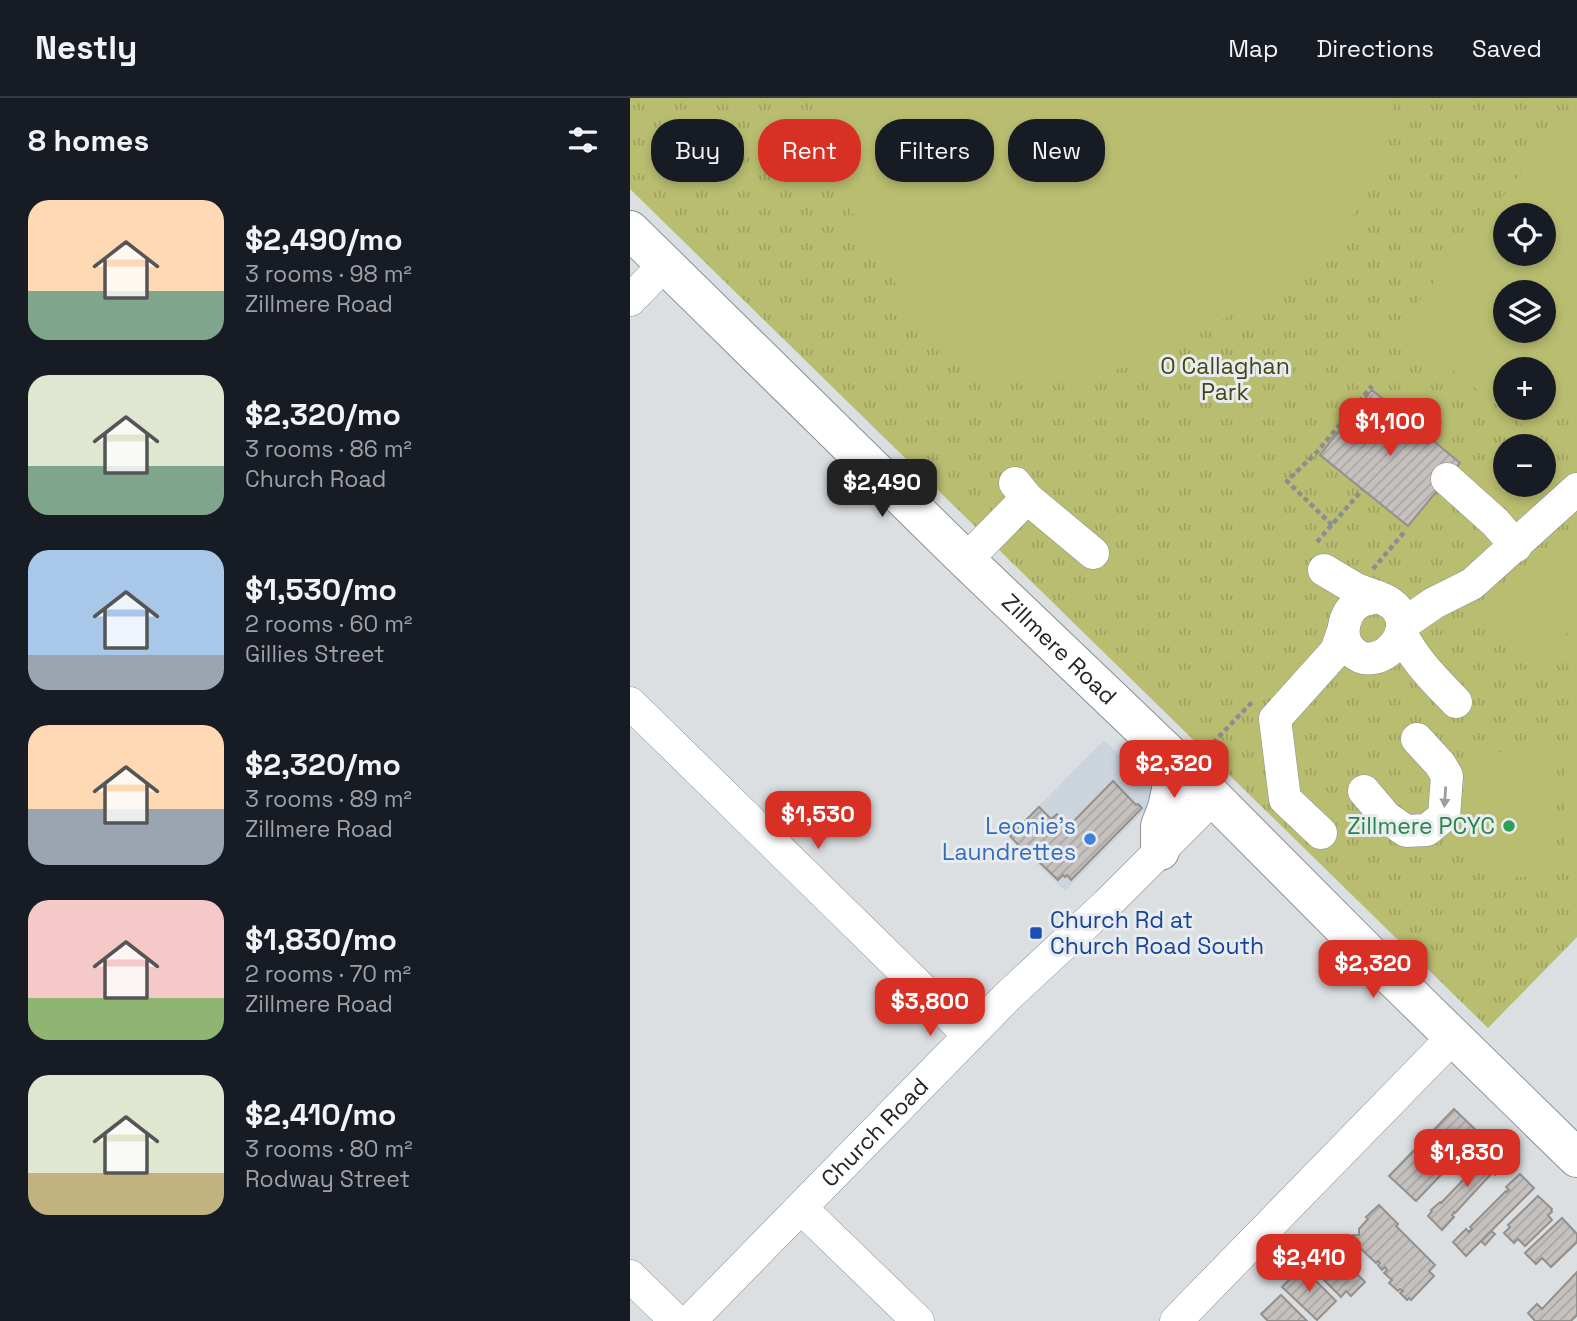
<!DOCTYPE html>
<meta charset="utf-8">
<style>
body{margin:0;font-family:"Space Grotesk",sans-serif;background:#242831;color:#f1f3f6;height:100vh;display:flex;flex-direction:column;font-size:26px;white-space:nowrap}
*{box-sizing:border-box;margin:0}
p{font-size:23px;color:#9ea1a6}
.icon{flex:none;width:38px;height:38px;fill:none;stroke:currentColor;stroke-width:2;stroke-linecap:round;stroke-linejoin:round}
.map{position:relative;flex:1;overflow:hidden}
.panel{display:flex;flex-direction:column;background:#171b24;width:630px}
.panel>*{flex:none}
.guide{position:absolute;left:21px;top:21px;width:665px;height:63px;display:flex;gap:14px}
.buttons{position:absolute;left:863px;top:105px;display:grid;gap:14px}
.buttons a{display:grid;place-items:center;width:63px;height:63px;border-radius:50%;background:#171b24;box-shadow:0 4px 10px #0003;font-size:35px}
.price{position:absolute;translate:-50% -60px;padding:0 16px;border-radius:14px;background:#d93025;color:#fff;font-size:23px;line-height:46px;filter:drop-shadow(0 2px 4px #0008)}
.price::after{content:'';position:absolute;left:50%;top:42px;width:21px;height:16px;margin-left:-10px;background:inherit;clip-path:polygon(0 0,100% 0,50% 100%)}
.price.current{background:#222;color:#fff}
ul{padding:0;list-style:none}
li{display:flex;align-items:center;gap:21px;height:175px;padding:0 28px}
li span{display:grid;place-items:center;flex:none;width:196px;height:140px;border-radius:21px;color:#555}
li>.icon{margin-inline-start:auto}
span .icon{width:84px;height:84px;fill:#fffc;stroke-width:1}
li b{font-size:30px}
h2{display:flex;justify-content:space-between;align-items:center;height:84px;padding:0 28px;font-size:30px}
.tag{padding:0 24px;border-radius:28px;background:#171b24;box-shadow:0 4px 10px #0003;font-size:24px;line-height:63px}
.tag.current{background:#d93025;color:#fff}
header{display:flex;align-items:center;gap:42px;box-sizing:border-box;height:98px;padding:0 35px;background:#171b24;border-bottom:2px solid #363941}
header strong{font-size:33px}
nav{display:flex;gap:38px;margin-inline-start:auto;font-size:24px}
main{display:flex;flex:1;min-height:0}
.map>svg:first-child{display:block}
</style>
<header>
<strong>Nestly</strong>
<nav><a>Map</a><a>Directions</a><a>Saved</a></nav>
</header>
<main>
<section class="panel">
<h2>8 homes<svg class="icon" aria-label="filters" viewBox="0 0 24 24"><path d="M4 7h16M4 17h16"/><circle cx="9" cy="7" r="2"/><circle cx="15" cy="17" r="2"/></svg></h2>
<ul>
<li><span style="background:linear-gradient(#ffd9b3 65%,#7fa58c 0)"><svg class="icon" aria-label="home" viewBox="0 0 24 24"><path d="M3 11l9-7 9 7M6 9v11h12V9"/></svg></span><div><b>$2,490/mo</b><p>3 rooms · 98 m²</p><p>Zillmere Road</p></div></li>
<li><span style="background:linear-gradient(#dfe7d0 65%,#7fa58c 0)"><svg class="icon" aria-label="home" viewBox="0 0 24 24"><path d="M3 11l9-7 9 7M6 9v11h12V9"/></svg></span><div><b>$2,320/mo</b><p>3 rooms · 86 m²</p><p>Church Road</p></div></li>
<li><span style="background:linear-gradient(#a9c7e8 75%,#9aa5b1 0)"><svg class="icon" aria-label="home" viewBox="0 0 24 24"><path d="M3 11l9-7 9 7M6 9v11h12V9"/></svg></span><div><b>$1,530/mo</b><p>2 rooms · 60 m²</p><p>Gillies Street</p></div></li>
<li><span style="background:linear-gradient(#ffd9b3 60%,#9aa5b1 0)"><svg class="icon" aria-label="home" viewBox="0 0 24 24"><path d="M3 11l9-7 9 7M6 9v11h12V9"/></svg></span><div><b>$2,320/mo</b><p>3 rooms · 89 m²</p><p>Zillmere Road</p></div></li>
<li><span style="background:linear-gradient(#f6c9c9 70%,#8fb573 0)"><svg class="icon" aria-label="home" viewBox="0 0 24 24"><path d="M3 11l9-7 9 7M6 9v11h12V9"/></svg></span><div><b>$1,830/mo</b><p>2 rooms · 70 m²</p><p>Zillmere Road</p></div></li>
<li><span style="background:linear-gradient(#dfe7d0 70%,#c2b280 0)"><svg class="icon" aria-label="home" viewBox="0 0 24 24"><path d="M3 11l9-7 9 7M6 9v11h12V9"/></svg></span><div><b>$2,410/mo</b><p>3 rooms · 80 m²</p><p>Rodway Street</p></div></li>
</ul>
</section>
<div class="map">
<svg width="947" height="1223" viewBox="0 0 947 1223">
<defs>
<pattern id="grass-tufts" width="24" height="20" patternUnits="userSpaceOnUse" patternTransform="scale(1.75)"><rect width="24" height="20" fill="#b9bd70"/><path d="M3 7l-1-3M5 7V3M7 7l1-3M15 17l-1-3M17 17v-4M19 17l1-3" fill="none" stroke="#9fa261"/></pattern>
<pattern id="building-hatch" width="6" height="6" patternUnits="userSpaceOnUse" patternTransform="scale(1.75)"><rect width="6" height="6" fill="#c5c1bf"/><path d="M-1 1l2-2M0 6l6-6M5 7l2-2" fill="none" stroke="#a9a6a4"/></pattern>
</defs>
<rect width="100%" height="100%" fill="#dbdfe1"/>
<!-- built -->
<path fill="#ccd5dd" d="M474,642L523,690L521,706L435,793L379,738Z"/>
<!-- grass -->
<path fill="url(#grass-tufts)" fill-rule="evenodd" d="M0,0H947V839L858,930L0,91ZM875,117H914V156H875ZM875,194H914V233H875ZM875,271H914V310H875ZM875,348H914V387H875Z"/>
<!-- pitch -->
<path fill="#b9bd70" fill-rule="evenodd" d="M205,0H760L763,20L754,62L726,113L677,164L617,208L524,260L460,280L411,287L374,280L339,265L307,244L286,218L213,100L200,59L202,8Z
M939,16L947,23V279L902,335L768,229ZM914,117V156H875V117ZM914,194V233H875V194ZM875,271H914V310H875Z
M931,447L947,463V525L907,565L860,518Z
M923,651V778L857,780L856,759H834L833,657Z
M947,651V747L935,749L934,673Z"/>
<!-- building -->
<path fill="url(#building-hatch)" stroke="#94908e" stroke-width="2" d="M742,292L830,365L778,428L690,357Z
M483,683L506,707L508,706L512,710L441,782L437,777L435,779L433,777L428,782L402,757L401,758L393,752L380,738L409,709L421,721L427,716L439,728Z
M824,1011L850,1036L786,1103L759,1078Z
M864,1050L878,1064L865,1077L862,1075L825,1115L824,1114L822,1117L824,1119L812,1132L798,1118L802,1113L801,1112L810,1104L811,1105Z
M890,1076L904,1090L836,1158L823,1144L836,1131L839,1134L842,1131L840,1129L876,1093L877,1094L879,1092L876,1089Z
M908,1098L922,1111L921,1112L922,1114L918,1117L922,1122L895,1148L888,1141L884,1145L874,1135L880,1129L878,1127Z
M749,1107L768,1126L766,1128L805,1167L799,1173L804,1178L781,1202L779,1200L777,1202L770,1195L773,1193L770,1191L768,1193L759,1185L762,1182L754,1175L757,1172L755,1169L752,1172L748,1167L750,1165L748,1163L746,1165L728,1148L730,1145L728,1144L726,1146L720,1140L723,1137H729V1131L738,1121L736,1119Z
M932,1120L947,1136V1144L921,1169L912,1160L906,1166L895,1155Z
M861,1133L865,1136L855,1147L851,1143Z
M695,1144L735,1184L721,1198L716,1193L711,1199L676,1164Z
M672,1169L706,1203L687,1222L652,1189Z
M947,1174V1217L941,1223H905L898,1215L907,1206L912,1211Z
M651,1197L677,1223H638L631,1216Z"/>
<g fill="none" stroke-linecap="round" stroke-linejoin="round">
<!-- minor casing -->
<g stroke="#8d9093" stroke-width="33">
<g id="minor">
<path d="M0,202L35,166"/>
<path d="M817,381L865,424L886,448"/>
<path d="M385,385L397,400L463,455"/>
<path d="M336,462L397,400"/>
<path d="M694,472L726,491L748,499"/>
<path d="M748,499C805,519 747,586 719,550C708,536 715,510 732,503C737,501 743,500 748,499Z"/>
<path d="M772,527L804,505L842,486L947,391"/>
<path d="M771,534C783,561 806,583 826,604"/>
<path d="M0,605L339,937"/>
<path d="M734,693L756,719L776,733L797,732L814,718L817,678L810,666L787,641"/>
<path d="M691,735L655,701L645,621L706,553L713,533"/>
<path d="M171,1110L288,1223"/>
<path d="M0,1178L46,1223"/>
<path id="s1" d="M60,1223L378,898L477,806L583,700"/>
<path d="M546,1223L823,939"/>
</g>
</g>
<!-- major casing -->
<g stroke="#8d9093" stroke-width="40">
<g id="major">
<path id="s2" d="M0,132L336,462L562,678L763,880L947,1060"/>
<path d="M530,753V728L537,710L547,664"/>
</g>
</g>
<!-- path -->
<path stroke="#8b8e90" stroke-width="4.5" stroke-dasharray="5 3.5" stroke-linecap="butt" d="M702,427L657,383L687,354L742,288
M687,444L732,392
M743,471L776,432
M577,651L624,602"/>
<!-- minor -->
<use href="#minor" stroke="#fff" stroke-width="32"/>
<!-- major -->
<use href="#major" stroke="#fff" stroke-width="38"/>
</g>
<!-- one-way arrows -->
<defs><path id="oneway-solid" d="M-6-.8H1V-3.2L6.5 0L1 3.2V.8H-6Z" transform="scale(1.75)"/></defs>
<use fill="#9c9d9d" href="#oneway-solid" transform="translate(815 699) rotate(94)"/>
<!-- markers -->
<circle fill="#2e9e5b" stroke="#e8ecef" stroke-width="2.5" cx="879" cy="728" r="7"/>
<circle fill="#3f7fe0" stroke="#e8ecef" stroke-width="2.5" cx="460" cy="741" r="7"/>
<rect fill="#1a4fb4" stroke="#e8ecef" stroke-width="2.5" x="399" y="828" width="14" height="14" rx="3.5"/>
<g text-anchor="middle" stroke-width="6" stroke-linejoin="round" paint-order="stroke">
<!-- park labels -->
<g font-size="23" fill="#44451a" stroke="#e8ecef">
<text x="595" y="276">O Callaghan<tspan x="595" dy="26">Park</tspan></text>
</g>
<!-- street labels -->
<g font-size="23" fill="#242526" stroke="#e8ecef">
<text dy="8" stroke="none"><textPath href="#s2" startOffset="600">Zillmere Road</textPath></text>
<text dy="8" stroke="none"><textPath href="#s1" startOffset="264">Church Road</textPath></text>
</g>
<!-- shop labels -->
<g font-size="23" fill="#366cbe" stroke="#e8ecef" text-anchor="end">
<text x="446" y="736">Leonie's<tspan x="446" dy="26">Laundrettes</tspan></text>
</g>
<!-- leisure labels -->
<g font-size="23" fill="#27864d" stroke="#e8ecef" text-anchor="end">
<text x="865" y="736">Zillmere PCYC</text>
</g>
<!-- transit labels -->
<g font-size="23" fill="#164399" stroke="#e8ecef" text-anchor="start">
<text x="420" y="830">Church Rd at<tspan x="420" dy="26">Church Road South</tspan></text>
</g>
</g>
</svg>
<div class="buttons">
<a><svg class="icon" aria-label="locate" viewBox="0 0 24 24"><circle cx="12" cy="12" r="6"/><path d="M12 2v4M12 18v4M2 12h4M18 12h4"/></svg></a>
<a><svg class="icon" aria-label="layers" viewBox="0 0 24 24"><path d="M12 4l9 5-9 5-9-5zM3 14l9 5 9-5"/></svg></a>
<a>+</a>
<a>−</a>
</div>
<b class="price" style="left:760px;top:360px">$1,100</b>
<b class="price current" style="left:252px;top:421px">$2,490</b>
<b class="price" style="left:544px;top:702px">$2,320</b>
<b class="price" style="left:188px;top:753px">$1,530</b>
<b class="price" style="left:743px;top:902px">$2,320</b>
<b class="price" style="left:300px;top:940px">$3,800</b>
<b class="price" style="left:837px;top:1091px">$1,830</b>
<b class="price" style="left:679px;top:1196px">$2,410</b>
<div class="guide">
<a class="tag">Buy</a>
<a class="tag current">Rent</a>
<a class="tag">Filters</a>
<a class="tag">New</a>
</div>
</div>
</main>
